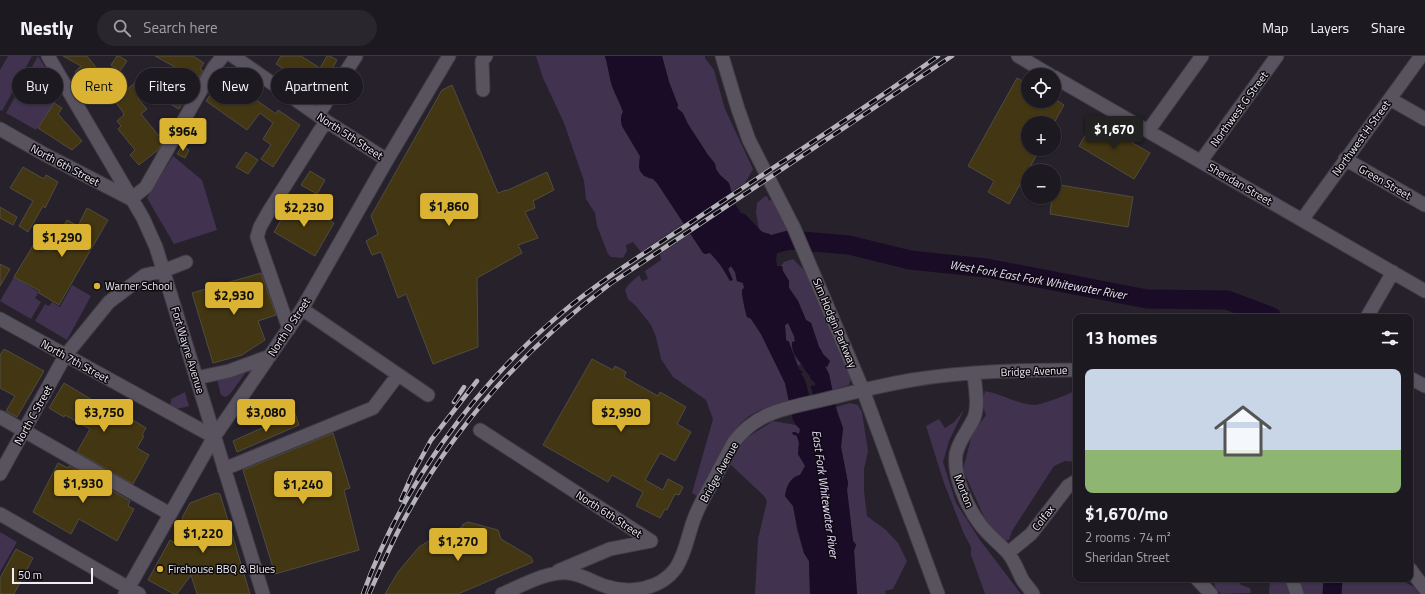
<!DOCTYPE html>
<meta charset="utf-8">
<style>
body{margin:0;font-family:"Titillium Web",sans-serif;background:#29262d;color:#f1f3f6;height:100vh;display:flex;flex-direction:column;font-size:15px;white-space:nowrap}
*{box-sizing:border-box;margin:0}
p{font-size:13px;color:#a0a0a5}
.icon{flex:none;width:22px;height:22px;fill:none;stroke:currentColor;stroke-width:2;stroke-linecap:round;stroke-linejoin:round}
.map{position:relative;flex:1;overflow:hidden}
.drawer{position:absolute;left:1073px;top:258px;width:340px;height:268px;display:flex;flex-direction:column;background:#1c1920;border-radius:8px;box-shadow:0 1px 3px #0004,0 0 0 1px #3a383e}
.drawer>*{flex:none}
.banner{position:absolute;left:12px;top:12px;width:380px;height:36px;display:flex;gap:8px}
.tools{position:absolute;left:1021px;top:12px;display:grid;gap:8px}
.tools a{display:grid;place-items:center;width:40px;height:40px;border-radius:50%;background:#1c1920;box-shadow:0 1px 3px #0004,0 0 0 1px #3a383e;font-size:20px}
.scale{position:absolute;left:12px;bottom:10px;width:81px;box-sizing:border-box;padding-left:4px;border:2px solid #f0ecf4;border-top:0;font-size:11px;line-height:14px;white-space:nowrap;color:#f0ecf4;-webkit-text-stroke:3px #0d0b10;paint-order:stroke}
.price{position:absolute;translate:-50% -34px;padding:0 9px;border-radius:4px;background:#dbb333;color:#111;font-size:13px;line-height:26px;filter:drop-shadow(0 1px 2px #0008)}
.price::after{content:'';position:absolute;left:50%;top:24px;width:12px;height:9px;margin-left:-6px;background:inherit;clip-path:polygon(0 0,100% 0,50% 100%)}
.price.selected{background:#222;color:#fff}
ul{padding:0;list-style:none}
li{display:grid;align-content:center;gap:8px;height:212px;padding:0 12px}
li span{display:grid;place-items:center;height:124px;border-radius:8px;color:#555}
li>.icon{margin-inline-start:auto}
span .icon{width:72px;height:72px;fill:#fffc;stroke-width:1}
li b{font-size:17px}
h2{display:flex;justify-content:space-between;align-items:center;height:48px;padding:0 12px;font-size:17px}
.pill{padding:0 14px;border-radius:18px;background:#1c1920;box-shadow:0 1px 3px #0004,0 0 0 1px #3a383e;font-size:14px;line-height:36px}
.pill.selected{background:#dbb333;color:#111}
header{display:flex;align-items:center;gap:24px;box-sizing:border-box;height:56px;padding:0 20px;background:#1c1920;border-bottom:1px solid #3a383e}
header strong{font-size:19px}
nav{display:flex;gap:22px;margin-inline-start:auto;font-size:14px}
.search{width:280px;height:36px;background:#29262d;display:flex;align-items:center;gap:10px;box-sizing:border-box;padding:0 14px;border-radius:22px;color:#a0a0a5;font-size:15px}
.map>svg:first-child{display:block}
</style>
<header>
<strong>Nestly</strong>
<div class="search"><svg class="icon" aria-label="search" viewBox="0 0 24 24"><circle cx="10" cy="10" r="6"/><path d="M15 15l6 6"/></svg>Search here</div>
<nav><a>Map</a><a>Layers</a><a>Share</a></nav>
</header>
<div class="map">
<svg width="1425" height="538" viewBox="0 0 1425 538">
<rect width="100%" height="100%" fill="#26212b"/>
<!-- green -->
<path fill="#413250" d="M8,0H32L2,55L0,54V14Z
M38,0L61,38L36,74L6,57Z
M536,0H605C608,9 609,19 611,28C614,38 621,45 623,55C624,60 620,63 622,70L640,100L639,111L648,122L653,123L657,127L684,167L641,196L633,186L626,189L627,195L623,202L611,201L608,198L597,170L595,157L586,143L584,125L564,67L543,22Z
M662,0H705V2L714,14L725,53L753,113L745,127L731,136L727,125L720,119L716,113L715,107L708,99L677,52L678,49L669,26Z
M173,100L202,124L217,174L174,188L147,142Z
M767,140L769,145L773,142L789,178C780,182 766,180 759,173L756,157L757,147L764,141Z
M691,177L705,198L710,197L719,206L730,225L731,221L728,213L731,210L735,216L737,225L743,227L744,231L742,238L745,253L761,278L785,327L789,345C772,349 752,355 740,368C723,387 710,418 697,440L692,437L713,363L706,344L673,321L661,303L656,281L651,269L636,250L628,243L625,234L628,229L639,219L642,225L648,223L645,215L661,204L660,198Z
M793,203L803,213L806,215L851,323L849,329L832,334L829,318L824,309L827,311L830,305L823,298L821,294L819,291L811,267L806,264L798,245L789,232V225L783,215L782,210L780,211L784,206Z
M14,221L39,236L35,242L41,246L31,263L0,245Z
M72,229L91,240L67,284L35,265L45,248L49,250L52,246L60,251Z
M788,267L794,280L795,285L793,291L794,300L801,308L797,310L789,286L786,284L785,269Z
M247,315L230,338L226,341L221,339L217,324Z
M1076,334V406L1065,405L1054,410L1012,475L1009,484L1003,485L985,463L963,414L972,378L986,359L982,348L985,335C1002,338 1017,348 1034,349C1041,349 1070,338 1076,334Z
M185,336L189,350L186,351L170,354L171,343Z
M850,347L858,349L862,356L868,395L864,413V435L867,460L886,474L898,487L907,505L893,533L885,535L886,538H857L854,495L856,488L853,485L847,434L848,427L841,391L843,372L836,351Z
M964,354L949,385L943,406L956,447L980,484L1021,538H985L971,499V491L964,478L944,427L926,370L939,363L945,372L954,366Z
M773,365L796,369L800,373V376L797,380L799,387L798,398L806,410L800,419L785,440L793,450L797,474L804,497L809,505L810,538H755L758,483L767,445L764,440L730,408L741,388L746,382Z
M0,476L17,486L0,516Z
M1213,523H1236L1241,529L1250,532L1251,537L1221,538L1216,533Z
M1270,523H1399L1414,531L1419,538H1269Z"/>
<!-- water -->
<path fill="#1a0b26" fill-rule="evenodd" d="M605,0H662L669,26L678,49L677,52L683,57L688,68L708,99L715,108L716,113L720,119L729,127L735,148L741,157L745,158L762,176L770,178L777,198L776,202L777,210H782L783,215L789,225V232L798,245L806,264L811,267L819,291L821,294L823,298L830,305L827,311L825,310L829,318L837,356L843,372L841,391L848,427L847,434L853,485L856,489L854,495L857,538H810L809,505L804,497L798,474L793,450L785,440C786,431 790,421 800,419L805,410L798,398L799,387L797,380L792,378L793,376H795L799,378L800,373L796,369L793,364L785,327L761,278L751,263L747,261C746,259 741,237 742,234C743,233 744,232 744,231L743,227L737,225L735,216L731,210L728,213L733,224L730,225C725,215 718,205 710,197L705,198L703,197L657,127L653,123L644,120L640,115L639,111L640,100L622,70C621,66 620,60 623,56C620,47 615,39 612,29C609,20 608,10 605,0ZM788,267L794,280L795,285L792,286C791,296 796,299 800,306C804,311 805,316 810,320V322L815,327V330L812,329L810,332L812,334L813,342H810C807,334 807,324 801,318L803,316L799,313L789,286L786,284L785,269Z"/>
<g fill="none" stroke-linecap="round" stroke-linejoin="round">
<!-- river -->
<path stroke="#1a0b26" stroke-width="19" d="M756,193L789,184L849,189L910,204L986,212L1147,243L1227,244L1272,261
M1332,538L1333,523"/>
</g>
<!-- building -->
<path fill="#433612" stroke="#504c40" d="M63,0H87L113,33L94,47L87,38L93,33L75,16L81,10Z
M117,0H119L127,5L120,15L111,9Z
M155,0H193L204,7L200,13L203,15L179,53L166,46L182,15Z
M281,0H301L320,12L327,0H330L337,4L321,33L318,31L315,35L307,30L308,28L276,8Z
M1017,22L1028,28V45H1058L1064,49L1054,67H1028V93H1040L1009,148L988,136L994,125L968,110Z
M136,26L145,38L138,43L147,53L141,58L159,80L160,77L166,80L158,94L139,109L130,99L135,94L118,73L121,70L117,65L124,59L123,56L114,44Z
M452,29L498,137L506,134V135L547,116L554,134L533,145L535,152L525,156L538,182L518,189L522,197L477,222L478,291L433,308L406,238L398,242L381,196L372,199L366,185L378,178L371,160L442,34Z
M216,31L225,37L227,34L230,36L233,31L251,42L252,41L276,58L278,54L300,69L273,111L261,103L271,89L263,83L273,67L260,57L247,74L206,45Z
M54,47L62,52L58,58L82,85L72,94L38,72Z
M1094,64L1150,97L1134,123L1079,90Z
M182,90L189,94L185,102L177,98Z
M246,96L258,104L248,118L236,111Z
M23,111L44,123L46,119L58,126L45,152L43,150L28,176L19,170L33,145L10,132Z
M310,115L325,124L317,138L301,129Z
M1054,128L1133,141L1128,171L1050,158L1052,141H1054Z
M293,143L334,167L315,200L274,176Z
M0,151L17,161L13,169L0,162Z
M87,152L108,164L59,249L39,237L40,235L14,221L34,188L48,196L67,164L78,170Z
M0,208L10,213L0,230Z
M261,217L276,259L258,265L265,284L242,299L213,307L192,237Z
M4,293L44,315L17,361L6,355L15,340L0,332V299Z
M592,303L613,314L615,310L626,316L624,321L658,340L660,336L686,351L677,368L691,376L675,405L660,397L645,424L663,434L668,423L683,431L679,439L675,438L667,454L665,453L660,462L636,450L643,436L612,419L608,426L543,389Z
M64,327L104,351L105,347L146,372L142,379L144,380L137,392L149,399L133,428L77,396L90,373L65,359L64,361L49,352Z
M295,357L299,369L237,396L233,385Z
M333,377L350,432L344,434L359,494L275,518L243,414Z
M58,407L68,412L69,410L80,416L78,417L98,428L99,427L130,445L128,450L134,453L117,485L79,463L71,478L33,456Z
M216,437L220,438L250,538H197L191,519L177,538H174L148,524L170,484L177,488L186,479L182,462L190,447Z
M468,466L498,474L501,483L531,501L533,506L458,538H385L398,516L419,491L440,478L463,471L462,469Z
M16,493L33,502L14,538H0V522Z"/>
<g fill="none" stroke-linecap="round" stroke-linejoin="round">
<!-- minor casing -->
<g stroke="#403c44" stroke-width="15">
<path id="minor" d="M48,0L143,162L156,191L263,538
M233,0L326,65L387,104
M722,0L738,53L749,84L794,172L863,334L938,538
M1018,0L1050,19
M1054,21L1425,235
M483,34L482,5L486,0
M1390,43L1425,63
M318,59L356,0
M0,73L44,98L131,143
M1148,75L1202,0
M1345,103L1425,149
M1201,105L1277,0
M131,143L146,131L214,11L223,0
M1302,164L1421,0
M302,253L428,339
M1367,261L1393,216
M0,263L214,381
M289,273L257,181L260,171L269,155L326,65
M974,317C975,332 979,349 974,362C968,375 959,384 956,398C953,420 967,451 980,468C988,479 999,487 1008,497C1014,504 1018,515 1022,523C1025,528 1030,533 1033,538
M196,322L229,315L270,300
M1410,322L1425,330
M0,361L170,458
M480,374L651,485
M224,413L373,352L398,319
M0,418L65,300L109,246L145,219L163,215L186,206
M0,458L139,538
M1008,497L1031,478L1068,430L1076,425
M1410,513L1425,533
M558,515L610,493L651,485
M1197,523L1211,538
M1292,523L1297,538
M125,538L214,381L302,253L387,104L449,0
M502,538C521,530 547,515 568,517C581,518 593,526 605,530C629,538 660,534 676,512C687,495 688,476 696,458C700,448 706,438 711,429C719,414 726,400 734,386C758,354 790,352 826,343C854,336 883,329 912,324C966,315 1022,314 1076,314"/>
</g>
<!-- minor -->
<use href="#minor" stroke="#595360" stroke-width="13"/>
<!-- rail casing -->
<g stroke="#b6b2ba" stroke-width="4.5">
<path id="rail" d="M454,346L464,331
M401,444L412,419L431,384L477,325
M363,538C401,432 472,333 558,260C598,226 643,198 687,169C770,113 856,59 938,0
M369,538C382,510 394,480 410,453C459,364 529,289 610,228L952,0"/>
</g>
<!-- rail -->
<use href="#rail" stroke="#0d0b10" stroke-width="3" stroke-dasharray="9" stroke-linecap="butt"/>
</g>
<!-- markers -->
<g fill="#dbb333" stroke="#0d0b10" stroke-width="1.5">
<circle cx="97" cy="230" r="4"/>
<circle cx="160" cy="513" r="4"/>
</g>
<g text-anchor="middle" stroke-width="3" stroke-linejoin="round" paint-order="stroke">
<!-- street labels -->
<g font-size="11" fill="#f0ecf4" stroke="#0d0b10">
<text transform="translate(1239 53) rotate(-54)" y="4">Northwest G Street</text>
<text transform="translate(350 80) rotate(33)" y="4">North 5th Street</text>
<text transform="translate(1361 82) rotate(-54)" y="4">Northwest H Street</text>
<text transform="translate(65 109) rotate(28)" y="4">North 6th Street</text>
<text transform="translate(1385 126) rotate(30)" y="4">Green Street</text>
<text transform="translate(1240 128) rotate(30)" y="4">Sheridan Street</text>
<text transform="translate(835 267) rotate(67)" y="4">Sim Hodgin Parkway</text>
<text transform="translate(289 271) rotate(-57)" y="4">North D Street</text>
<text transform="translate(188 294) rotate(73)" y="4">Fort Wayne Avenue</text>
<text transform="translate(75 305) rotate(29)" y="4">North 7th Street</text>
<text transform="translate(1034 315) rotate(-2)" y="4">Bridge Avenue</text>
<text transform="translate(33 359) rotate(-61)" y="4">North C Street</text>
<text transform="translate(719 416) rotate(-61)" y="4">Bridge Avenue</text>
<text transform="translate(964 435) rotate(68)" y="4">Morton</text>
<text transform="translate(609 458) rotate(33)" y="4">North 6th Street</text>
<text transform="translate(1043 462) rotate(-52)" y="4">Colfax</text>
</g>
<!-- poi labels -->
<g font-size="11" fill="#f0ecf4" stroke="#0d0b10" text-anchor="start">
<text x="105" y="234">Warner School</text>
<text x="168" y="517">Firehouse BBQ &amp; Blues</text>
</g>
<!-- water labels -->
<g font-size="12" font-style="italic" fill="#ebdafd" stroke="#0d0b10">
<text transform="translate(1038 224) rotate(10)" y="4">West Fork East Fork Whitewater River</text>
<text transform="translate(825 438) rotate(82)" y="4">East Fork Whitewater River</text>
</g>
</g>
</svg>
<div class="tools">
<a><svg class="icon" aria-label="locate" viewBox="0 0 24 24"><circle cx="12" cy="12" r="6"/><path d="M12 2v4M12 18v4M2 12h4M18 12h4"/></svg></a>
<a>+</a>
<a>−</a>
</div>
<div class="scale">50 m</div>
<b class="price selected" style="left:1114px;top:94px">$1,670</b>
<b class="price" style="left:183px;top:96px">$964</b>
<b class="price" style="left:449px;top:171px">$1,860</b>
<b class="price" style="left:304px;top:172px">$2,230</b>
<b class="price" style="left:62px;top:202px">$1,290</b>
<b class="price" style="left:234px;top:260px">$2,930</b>
<b class="price" style="left:104px;top:377px">$3,750</b>
<b class="price" style="left:266px;top:377px">$3,080</b>
<b class="price" style="left:621px;top:377px">$2,990</b>
<b class="price" style="left:83px;top:448px">$1,930</b>
<b class="price" style="left:303px;top:449px">$1,240</b>
<b class="price" style="left:203px;top:498px">$1,220</b>
<b class="price" style="left:458px;top:506px">$1,270</b>
<div class="banner">
<a class="pill">Buy</a>
<a class="pill selected">Rent</a>
<a class="pill">Filters</a>
<a class="pill">New</a>
<a class="pill">Apartment</a>
</div>
<section class="drawer">
<h2>13 homes<svg class="icon" aria-label="filters" viewBox="0 0 24 24"><path d="M4 7h16M4 17h16"/><circle cx="9" cy="7" r="2"/><circle cx="15" cy="17" r="2"/></svg></h2>
<ul>
<li><span style="background:linear-gradient(#c9d6e8 65%,#8fb573 0)"><svg class="icon" aria-label="home" viewBox="0 0 24 24"><path d="M3 11l9-7 9 7M6 9v11h12V9"/></svg></span><div><b>$1,670/mo</b><p>2 rooms · 74 m²</p><p>Sheridan Street</p></div></li>
</ul>
</section>
</div>
